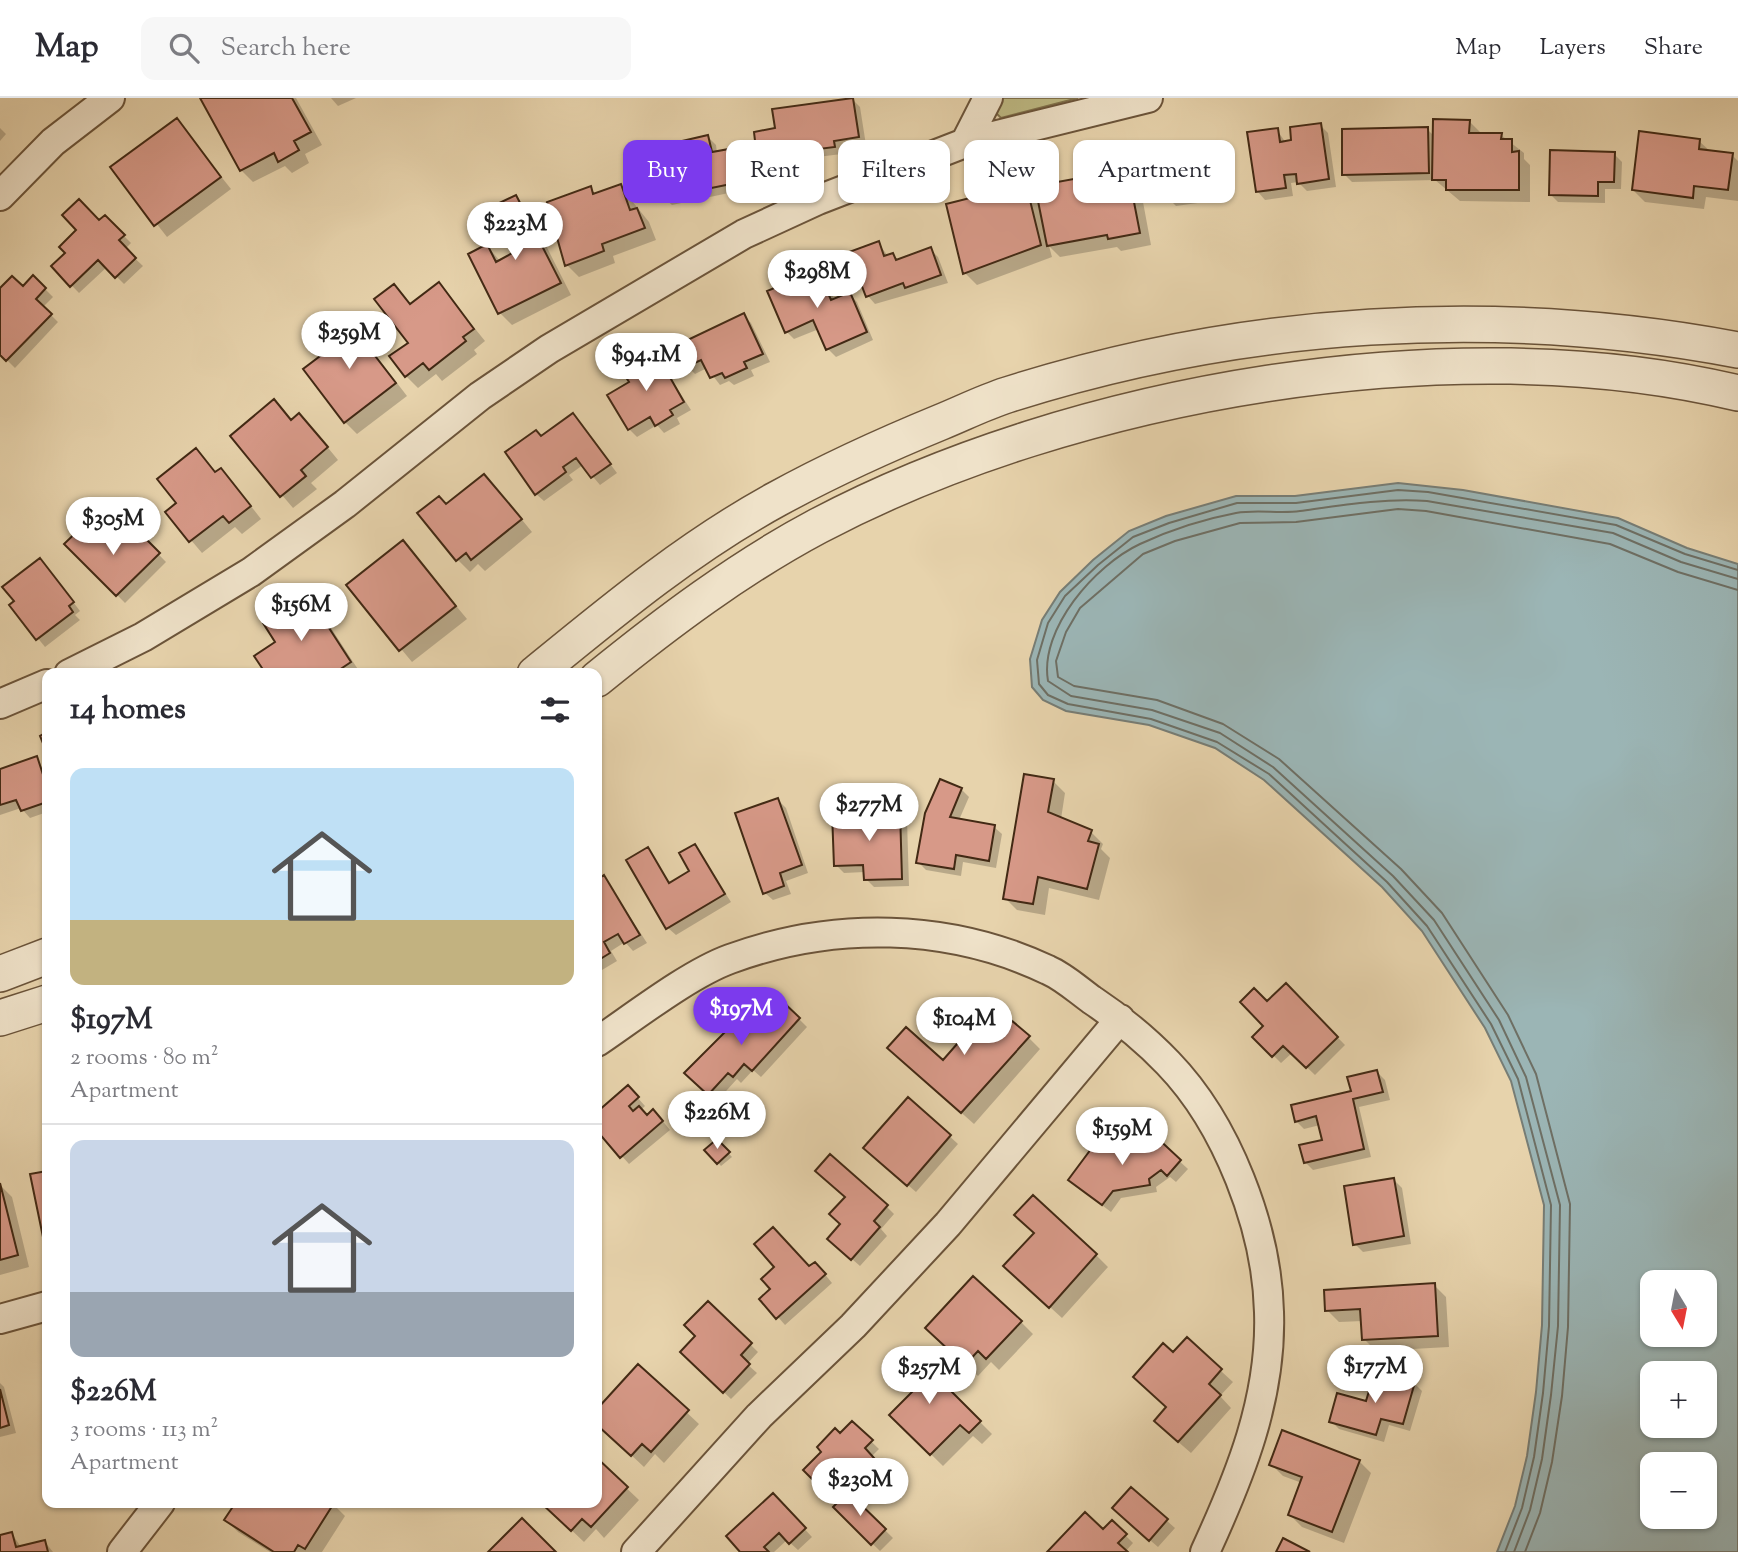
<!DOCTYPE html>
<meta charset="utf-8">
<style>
body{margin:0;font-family:"Sorts Mill Goudy",serif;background:#f7f7f7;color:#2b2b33;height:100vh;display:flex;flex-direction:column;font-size:26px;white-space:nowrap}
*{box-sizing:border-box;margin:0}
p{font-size:23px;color:#7c7c81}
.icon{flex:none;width:38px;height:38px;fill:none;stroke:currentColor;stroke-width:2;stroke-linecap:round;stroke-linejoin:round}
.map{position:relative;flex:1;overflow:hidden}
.panel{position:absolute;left:42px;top:570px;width:560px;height:840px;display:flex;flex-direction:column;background:#fff;border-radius:14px;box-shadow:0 2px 5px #0004}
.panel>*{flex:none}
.banner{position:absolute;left:623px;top:42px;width:665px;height:63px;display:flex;gap:14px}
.needle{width:46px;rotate:170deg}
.controls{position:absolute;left:1640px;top:1172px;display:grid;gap:14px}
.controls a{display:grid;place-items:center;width:77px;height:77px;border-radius:14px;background:#fff;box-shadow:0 2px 5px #0004;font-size:35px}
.price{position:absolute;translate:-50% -60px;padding:0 16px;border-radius:24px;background:#fff;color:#222;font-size:23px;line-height:46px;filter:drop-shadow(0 2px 4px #0008)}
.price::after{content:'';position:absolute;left:50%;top:42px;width:21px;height:16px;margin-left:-10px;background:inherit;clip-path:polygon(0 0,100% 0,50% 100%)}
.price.selected{background:#7c3aed;color:#fff}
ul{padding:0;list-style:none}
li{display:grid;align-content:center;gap:14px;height:371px;padding:0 28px}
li+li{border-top:2px solid #e1e1e2}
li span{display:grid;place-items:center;height:217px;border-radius:14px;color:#555}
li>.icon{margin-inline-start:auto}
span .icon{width:126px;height:126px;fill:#fffc;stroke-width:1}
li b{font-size:30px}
h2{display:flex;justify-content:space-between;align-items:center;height:84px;padding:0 28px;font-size:30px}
.pill{padding:0 24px;border-radius:14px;background:#fff;box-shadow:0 2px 5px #0004;font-size:24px;line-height:63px}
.pill.selected{background:#7c3aed;color:#fff}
header{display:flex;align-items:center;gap:42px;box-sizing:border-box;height:98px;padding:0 35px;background:#fff;border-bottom:2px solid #e1e1e2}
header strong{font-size:33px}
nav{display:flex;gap:38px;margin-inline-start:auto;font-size:24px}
.search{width:490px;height:63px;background:#f7f7f7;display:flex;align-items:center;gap:18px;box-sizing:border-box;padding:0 24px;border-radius:14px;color:#7c7c81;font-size:26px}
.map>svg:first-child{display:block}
</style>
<header>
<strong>Map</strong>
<div class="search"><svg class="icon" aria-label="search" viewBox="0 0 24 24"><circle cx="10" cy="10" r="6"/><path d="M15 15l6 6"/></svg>Search here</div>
<nav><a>Map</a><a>Layers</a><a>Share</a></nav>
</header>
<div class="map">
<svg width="1738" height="1454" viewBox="0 0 1738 1454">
<rect width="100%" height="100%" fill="#e7d3ac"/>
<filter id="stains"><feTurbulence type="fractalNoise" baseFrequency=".00286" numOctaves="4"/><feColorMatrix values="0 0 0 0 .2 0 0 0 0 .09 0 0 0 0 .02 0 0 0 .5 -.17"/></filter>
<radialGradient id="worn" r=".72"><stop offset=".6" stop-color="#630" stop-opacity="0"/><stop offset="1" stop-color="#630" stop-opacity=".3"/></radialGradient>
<!-- green -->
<path fill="#beba84" stroke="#80724c" stroke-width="2" d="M993,0H1078L1001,20L991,10Z"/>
<!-- water -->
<path fill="#9bb5b5" stroke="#777d75" stroke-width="2" fill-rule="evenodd" d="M1398,385L1463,392L1618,420L1687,450L1738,466V1454H1497L1515,1408L1527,1358L1536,1294L1542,1227L1544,1107L1511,983L1485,930L1422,833L1382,789L1264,682L1215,650L1149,627L1066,613L1043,602L1032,589L1030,561L1042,522L1060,494L1093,462L1129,433L1166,418L1236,398H1295ZM1652,1185H1704V1237H1652ZM1652,1276H1704V1328H1652ZM1652,1367H1704V1419H1652Z"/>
<!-- shadow -->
<path fill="#0003" d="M202,0H296L322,47L305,56L309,65L292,75L285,68L253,84L241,72Z
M331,0H356L338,8Z
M852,1L860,9L866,47L841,50L842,56L817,59L818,67L798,69L792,63L767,67L759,59Z
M176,22L231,91L167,139L113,70Z
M1469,23L1481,35L1501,37L1524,55V61L1530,67V104L1460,103L1435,82L1352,84L1344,76L1427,31L1434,38Z
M1320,27L1328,35L1336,89L1307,93L1298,84L1291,85L1293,98L1265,102L1258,94L1277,32L1286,45Z
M0,30L6,36L0,43Z
M708,39L716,47L717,55L728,53L736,61L743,92L672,107L664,100L675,64Z
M1699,43L1711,54L1732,57L1738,63V103L1706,99L1704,111L1645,104L1633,92Z
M1214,56L1221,64L1227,101L1176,108L1168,100Z
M1614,56L1622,64L1621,91H1605V105L1558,104L1550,96Z
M1125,65L1138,77L1151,147L1121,153L1117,149L1060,159L1049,148L1052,159L977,187L965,175L1026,88L1040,103Z
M620,88L649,124L656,142L613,158L615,165L579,179L567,167L590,90L597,97Z
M516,100L528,112L571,197L512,227L500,215L470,157L487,148L501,164L519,154Z
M105,119L131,145L125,151L143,168L124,186L107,169L79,195L53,168Z
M878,145L888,158L893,157L899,163L930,151L938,159L948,185L875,206L868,198Z
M817,174L825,182L835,203L849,196L857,204L873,242L836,259L828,251L819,231L794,241L787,234Z
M33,179L53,199L43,209L58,224L15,270L0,255V193L23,190Z
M439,186L485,243L474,252L477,256L442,283L436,276L418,290L406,278L410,245L394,188L411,207Z
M348,217L373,247L370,250L407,298L357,336L345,324L338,246Z
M743,217L751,225L770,264L751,272L754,278L734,287L729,283L720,287L707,270L695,276L687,268Z
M655,256L691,312L677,320L680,326L664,335L657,327L637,339L629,331L631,285Z
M274,304L292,323L311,329L338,362L311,385L317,391L293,410L232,338Z
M573,317L617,375L600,387L583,367L569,377L573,382L544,403L536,396L542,339Z
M196,353L216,375L220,372L232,384L261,421L242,436L235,429L202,455L168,415L178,406Z
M496,390L532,434L485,473L478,466L470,474L458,462L447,408Z
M135,432L166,464L125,505L67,446L113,454Z
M403,444L467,521L412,564L348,487Z
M47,470L80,513L75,517L80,522L45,549L11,507Z
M306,498L318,510L361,576H268L278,544Z
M36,660L47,678V714L30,720L21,710L0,717V673Z
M1053,683L1065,695L1061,721L1091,734L1103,746L1101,751L1110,760L1099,802L1049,790L1045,817L1017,812L1005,800Z
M961,691L969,699L959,722L994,729L1002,736L996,770L963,764L961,778L926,772L918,764Z
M778,702L786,710L808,775L786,783L791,796L773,802L765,795Z
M899,713L907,721L909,788L874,789L866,781L865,774L844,775L836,767Z
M695,748L731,804L676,837L668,830L647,751L671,786L692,774Z
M604,779L647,845L633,853L625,844L611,853L617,863L602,872L597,867V784Z
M1286,887L1345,947L1315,977L1292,955L1281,965L1255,939L1266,928L1267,906Z
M799,921L807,929L761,979L753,972L741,985L737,981L717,1003L695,983L757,931Z
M1028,939L1040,951L974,1026L902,962L943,964Z
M1377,974L1385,982L1390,1002L1359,1009L1371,1059L1313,1072L1305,1064L1324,1043L1320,1027L1304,1031L1296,1023L1353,994Z
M628,989L645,1008L641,1012L647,1019L661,1021L670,1032L629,1066L597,1030V1016Z
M909,1001L958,1046L916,1094L873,1057Z
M1129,1039L1138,1048L1145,1047L1153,1039L1188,1071L1176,1084L1170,1079L1156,1089L1157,1094L1121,1100L1111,1114L1078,1089L1100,1053L1113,1052Z
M717,1043L732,1059L721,1068L707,1052Z
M1394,1082L1402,1090L1411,1146L1363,1154L1355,1146Z
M0,1087L12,1099L29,1169L0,1177Z
M886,1108L894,1116L881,1131L887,1138L860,1168L837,1148L842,1126Z
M1096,1157L1108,1169L1062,1220L1018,1180Z
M809,1171L823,1174L832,1185L785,1227L778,1219Z
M1434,1187L1446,1199L1449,1249L1376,1253L1364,1241L1363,1223L1339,1224L1327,1212Z
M708,1205L758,1254L747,1266L757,1275L731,1301L682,1254L698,1238Z
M1021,1224L1033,1236L999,1272L991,1264L978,1278L939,1242Z
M1187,1242L1233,1284L1220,1298L1231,1310L1191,1355L1168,1335L1173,1256Z
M910,1254L992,1336L982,1346L973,1338L943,1368L891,1317L916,1293Z
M638,1269L699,1326L664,1365L655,1356L644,1369L597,1325V1314Z
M0,1285L4,1289L16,1335L0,1339Z
M1414,1285L1422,1293L1410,1333L1389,1327L1384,1344L1339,1331L1331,1323Z
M852,1325L879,1351L871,1359L881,1369L862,1388L852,1378L832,1398L806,1372Z
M597,1362L639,1402L604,1440L596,1431L584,1444L543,1405H597Z
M1359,1363L1371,1375L1344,1445L1302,1429L1290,1417L1302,1385L1283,1378L1271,1366Z
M1131,1391L1175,1430L1158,1449L1122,1418Z
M848,1396L893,1440L880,1453L835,1409Z
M773,1397L812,1439L798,1452L787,1442L774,1454H743Z
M332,1405L345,1418L322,1454H270L238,1434L226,1422Z
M1112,1424L1133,1445L1125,1454H1049L1103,1434Z
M12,1436L21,1449L45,1444L53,1454H0V1438Z"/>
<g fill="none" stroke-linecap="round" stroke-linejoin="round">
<!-- shore -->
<path stroke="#6e6f64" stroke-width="2" d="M1505,1454L1522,1410L1534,1359L1543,1295L1549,1228L1551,1107L1518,981L1491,926L1427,828L1387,784L1269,676L1217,644L1151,621L1068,606L1048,597L1039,586L1037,562L1048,525L1065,498L1098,467L1133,439L1169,425L1237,405H1296L1398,392L1428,394L1616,427L1685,456L1738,472
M1514,1454L1530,1412L1542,1361L1551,1297L1558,1228L1560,1107L1526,979L1499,922L1434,822L1393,778L1273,669L1220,635L1152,612L1071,598L1048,583C1039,531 1095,467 1140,446C1170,432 1204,421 1236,415C1257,411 1279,416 1300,413C1343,407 1384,400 1427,403L1613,435L1681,464L1738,481
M1525,1454L1540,1415L1552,1364L1562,1298L1568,1229L1570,1106L1536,976L1508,917L1442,815L1401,771L1279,661L1223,626L1157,602L1074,588L1058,579L1056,563L1066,534L1080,510L1143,456L1175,443L1240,425L1296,424L1398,411L1426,413L1610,446L1678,474L1738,492"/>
</g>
<!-- building -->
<path fill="#d79988" stroke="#422914" stroke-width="2" d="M200,0H292L311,34L294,43L299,52L278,64L274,55L240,73Z
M853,0L859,39L834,43L835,49L810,52L811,59L788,62V55L757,60L754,34L775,30L772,11Z
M177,20L221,79L154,128L110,69Z
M1433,21L1470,22L1469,35H1502L1501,41H1512V54L1519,53V92H1446V82H1432Z
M1321,25L1329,81L1297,86L1296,76L1284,77L1286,90L1256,94L1247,34L1278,30L1280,44L1291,42L1290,29Z
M1428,29L1429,75L1342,77V31Z
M1639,33L1700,41L1699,51L1733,55L1728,92L1694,88L1693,100L1632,92Z
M708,37L712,54L729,51L736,85L662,100L655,66L673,63L669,46Z
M1550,52L1615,54L1614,84H1598V98L1549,97Z
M1214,54L1220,93L1166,101L1161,62Z
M1126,63L1140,135L1108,141L1107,137L1047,148L1035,88L1096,77L1094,69Z
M621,86L630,112L637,110L645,130L602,146L604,153L565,168L547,104L591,88L593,96Z
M1026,86L1041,147L963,176L946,106Z
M516,97L561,185L498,216L468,156L487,146L496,164L516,153L493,108Z
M79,101L99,122L105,117L125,137L119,142L136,160L115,180L98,162L70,189L51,168L65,155L59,149L76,132L62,117Z
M879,143L884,158L893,155L896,162L931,149L941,177L905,190L903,185L866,199L849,154Z
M818,172L831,202L850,194L867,234L826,252L813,222L785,235L767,193Z
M33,177L46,190L36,201L52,216L6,263L0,257V190L12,178L23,188Z
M439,184L474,231L463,239L466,243L429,272L423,265L405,279L389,258L408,245L374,201L394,186L410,206Z
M348,215L362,234L359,237L396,285L344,325L303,271L336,246L325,232Z
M744,215L763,256L744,264L747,270L725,280L722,275L710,280L701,262L686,269L675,248Z
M655,253L684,304L670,312L673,317L655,328L650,319L628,332L607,297L629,284L622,273Z
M274,301L291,322L299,315L328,349L301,372L306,378L280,399L230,338Z
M573,315L611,366L591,380L576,360L563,369L566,374L535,397L505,354L536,332L541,338Z
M196,350L215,374L221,370L251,408L229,425L223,418L189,444L165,414L176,405L157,381Z
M484,376L522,421L471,462L466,455L456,463L417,415L439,398L446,406Z
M86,425L113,451L135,430L160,455L116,498L64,446Z
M403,442L456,508L399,553L346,487Z
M40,460L74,504L69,508L73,514L36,542L9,507L14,503L2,489Z
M307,496L351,564L333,576H266L254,558L275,544L263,525Z
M47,634V655L40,638Z
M37,658L47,689V704L21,713L16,702L0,707V671Z
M1024,676L1054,681L1048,714L1092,732L1088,743L1099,746L1087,791L1038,779L1033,806L1003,801Z
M940,681L962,690L950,719L995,727L989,763L956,757L954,771L916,765L925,715Z
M778,700L802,767L780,775L784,788L763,796L735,715Z
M900,712L902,781L864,782L863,767L834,768L832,714Z
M695,746L725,796L666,831L626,762L648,749L669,785L689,773L679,755Z
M604,777L640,837L624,846L618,836L604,844L610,855L597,863V782Z
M1286,885L1338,939L1306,970L1283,948L1272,959L1252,939L1263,928L1240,904L1254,890L1267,903Z
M781,902L800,920L752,973L744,966L733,979L728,975L708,997L684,975L743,916L757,928Z
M992,906L1030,938L961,1015L887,950L906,929L943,962Z
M1377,972L1383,994L1353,1001L1364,1051L1304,1065L1299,1047L1322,1042L1316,1018L1295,1024L1291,1007L1351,993L1347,979Z
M628,987L639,999L629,1008L633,1013L639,1008L647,1017L653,1011L663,1023L620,1060L597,1033V1014Z
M908,999L951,1037L907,1088L863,1050Z
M1153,1036L1181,1062L1167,1078L1161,1072L1149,1081L1150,1087L1113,1093L1102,1107L1068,1082L1094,1047L1100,1051L1111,1050L1109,1039L1130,1037L1132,1048L1144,1045Z
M717,1041L730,1054L717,1066L704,1052Z
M830,1056L888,1107L874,1123L880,1129L851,1162L827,1141L840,1126L829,1116L845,1099L815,1073Z
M47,1073V1138L43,1139L30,1076Z
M1394,1080L1404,1138L1353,1147L1344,1088Z
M0,1085L18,1157L0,1162Z
M1033,1097L1097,1156L1049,1210L1003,1168L1034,1135L1014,1117Z
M773,1129L809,1168L815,1164L826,1176L776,1221L759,1201L770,1191L761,1181L774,1169L754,1146Z
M973,1178L1022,1223L986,1261L978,1253L965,1267L925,1230Z
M1435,1185L1438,1238L1362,1242L1360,1211L1325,1213L1324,1192Z
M708,1203L752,1245L741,1257L750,1266L723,1295L680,1254L695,1238L684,1227Z
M1187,1239L1222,1271L1209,1286L1221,1297L1178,1344L1154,1323L1166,1309L1133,1279L1163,1245L1173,1254Z
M910,1252L981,1323L969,1335L960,1327L930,1357L889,1317L913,1293L891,1270Z
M638,1266L689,1312L651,1354L642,1346L631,1358L597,1327V1311Z
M1375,1273L1415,1284L1403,1326L1381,1321L1376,1337L1329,1324L1337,1295L1366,1303Z
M0,1291L9,1327L0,1330Z
M852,1323L873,1342L865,1350L874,1360L853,1381L843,1372L823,1392L803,1372L821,1354L817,1349L835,1330L840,1335Z
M1282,1332L1360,1362L1332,1434L1288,1417L1302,1379L1269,1367Z
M597,1360L628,1389L591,1429L582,1421L571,1433L541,1405H597Z
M1131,1389L1168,1421L1149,1443L1112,1410Z
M848,1394L886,1431L871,1447L833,1409Z
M773,1395L806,1430L789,1446L779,1435L764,1449L769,1454H740L726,1438Z
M232,1405H334L305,1451L298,1447L294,1454H274L224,1422L234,1407Z
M1085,1414L1103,1431L1112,1422L1127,1436L1118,1445L1128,1454H1047Z
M522,1420L556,1454H488Z
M12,1434L16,1449L45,1442L48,1454H0V1437Z
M1283,1440L1310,1454H1276Z"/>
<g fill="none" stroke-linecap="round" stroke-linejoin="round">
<!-- minor casing -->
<g stroke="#6b543a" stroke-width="32">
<path id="minor" d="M965,45L988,0
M0,98L53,44L110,0
M69,576L143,539L251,474L345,406L480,298L549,251L744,136L818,102L965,45L1148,0
M0,606L47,586
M597,944C634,919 689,876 730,861C833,823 949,825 1048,872C1064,879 1078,892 1092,902C1119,920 1145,941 1168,965C1227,1026 1267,1130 1269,1214C1272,1300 1240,1378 1205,1454
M0,1221L47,1208
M122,1454L160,1405
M636,1454L759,1318L853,1228L948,1126L1120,921"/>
</g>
<!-- tertiary casing -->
<g stroke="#6b543a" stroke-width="38">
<path id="tertiary" d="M535,576C612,513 689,449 777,401C830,372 885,347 941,324C963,315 985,304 1007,297C1242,222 1496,206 1738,252
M597,581C666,525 739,470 818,428C1074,293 1455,227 1738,295
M0,876L47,858
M0,920L47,905"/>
</g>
<!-- minor -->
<use href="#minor" stroke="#efe2c9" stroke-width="28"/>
<!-- tertiary -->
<use href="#tertiary" stroke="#efe2c9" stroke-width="35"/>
</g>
<rect width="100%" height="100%" filter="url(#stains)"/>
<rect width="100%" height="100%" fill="url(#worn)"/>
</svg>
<div class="controls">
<a><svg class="needle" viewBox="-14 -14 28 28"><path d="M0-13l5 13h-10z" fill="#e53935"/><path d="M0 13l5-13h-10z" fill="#7c7c81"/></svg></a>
<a>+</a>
<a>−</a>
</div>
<b class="price" style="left:515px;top:164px">$223M</b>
<b class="price" style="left:817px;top:212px">$298M</b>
<b class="price" style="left:349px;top:273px">$259M</b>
<b class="price" style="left:646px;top:295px">$94.1M</b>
<b class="price" style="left:113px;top:459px">$305M</b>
<b class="price" style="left:301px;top:545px">$156M</b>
<b class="price" style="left:869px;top:745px">$277M</b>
<b class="price selected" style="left:741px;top:949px">$197M</b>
<b class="price" style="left:964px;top:959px">$104M</b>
<b class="price" style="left:717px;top:1053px">$226M</b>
<b class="price" style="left:1122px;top:1069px">$159M</b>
<b class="price" style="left:1375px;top:1307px">$177M</b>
<b class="price" style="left:929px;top:1308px">$257M</b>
<b class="price" style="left:860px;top:1420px">$230M</b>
<div class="banner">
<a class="pill selected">Buy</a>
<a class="pill">Rent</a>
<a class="pill">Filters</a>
<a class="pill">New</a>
<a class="pill">Apartment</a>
</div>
<section class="panel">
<h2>14 homes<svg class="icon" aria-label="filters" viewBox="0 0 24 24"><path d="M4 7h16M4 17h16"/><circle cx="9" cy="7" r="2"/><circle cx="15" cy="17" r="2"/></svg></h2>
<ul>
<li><span style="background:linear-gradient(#bfe0f5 70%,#c2b280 0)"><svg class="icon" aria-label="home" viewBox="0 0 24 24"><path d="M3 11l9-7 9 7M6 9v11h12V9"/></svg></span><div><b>$197M</b><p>2 rooms · 80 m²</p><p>Apartment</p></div></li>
<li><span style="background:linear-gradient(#c9d6e8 70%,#9aa5b1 0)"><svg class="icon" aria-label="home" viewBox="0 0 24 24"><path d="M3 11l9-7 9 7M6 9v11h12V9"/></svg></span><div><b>$226M</b><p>3 rooms · 113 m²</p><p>Apartment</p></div></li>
</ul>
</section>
</div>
